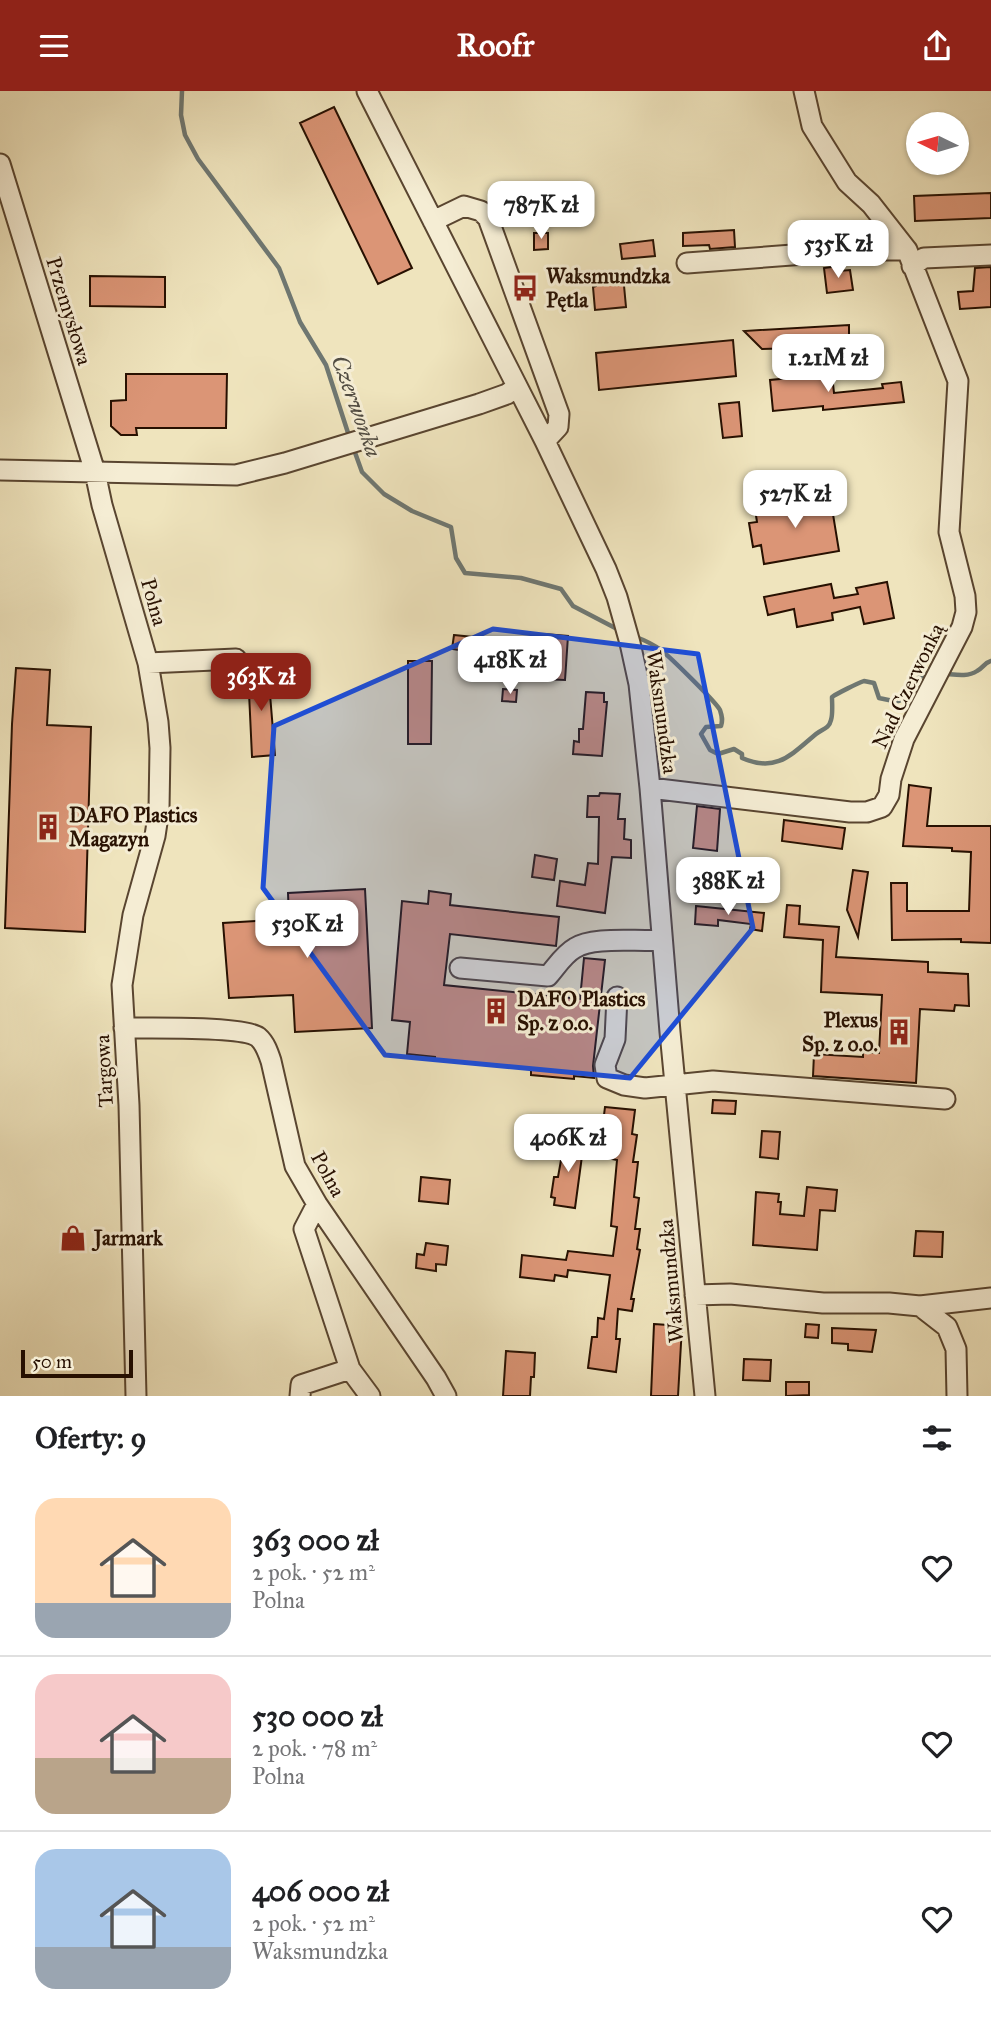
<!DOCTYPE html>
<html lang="pl">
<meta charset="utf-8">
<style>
body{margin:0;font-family:"IM FELL Great Primer",serif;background:#f2f2f2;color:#202124;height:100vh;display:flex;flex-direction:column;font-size:26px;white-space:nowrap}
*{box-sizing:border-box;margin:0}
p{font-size:23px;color:#757577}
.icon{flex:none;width:38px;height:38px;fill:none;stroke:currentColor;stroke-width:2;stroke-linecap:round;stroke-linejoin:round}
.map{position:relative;height:1305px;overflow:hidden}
.panel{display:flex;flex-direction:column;background:#fff;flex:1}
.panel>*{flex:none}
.needle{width:46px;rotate:275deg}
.controls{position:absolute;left:906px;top:21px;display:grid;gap:14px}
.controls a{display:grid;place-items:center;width:63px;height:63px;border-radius:50%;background:#fff;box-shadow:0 2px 5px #0004;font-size:35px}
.scale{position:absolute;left:21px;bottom:18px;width:112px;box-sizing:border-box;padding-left:7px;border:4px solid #271001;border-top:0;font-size:19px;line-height:24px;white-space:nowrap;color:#271001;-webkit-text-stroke:5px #f5edd4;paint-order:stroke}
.price{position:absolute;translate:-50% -60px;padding:0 16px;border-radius:14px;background:#fff;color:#222;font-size:23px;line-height:46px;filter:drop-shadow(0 2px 4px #0008)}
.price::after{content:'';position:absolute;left:50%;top:42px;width:21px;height:16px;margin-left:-10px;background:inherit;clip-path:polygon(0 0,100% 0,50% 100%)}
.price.active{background:#8f2418;color:#fff}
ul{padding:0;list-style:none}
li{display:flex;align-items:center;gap:21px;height:175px;padding:0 35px}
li+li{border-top:2px solid #e0e0e0}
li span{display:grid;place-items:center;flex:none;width:196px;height:140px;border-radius:21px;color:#555}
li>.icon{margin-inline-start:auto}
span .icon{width:84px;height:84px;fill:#fffc;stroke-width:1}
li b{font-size:30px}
h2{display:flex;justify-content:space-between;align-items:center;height:84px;padding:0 35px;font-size:30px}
header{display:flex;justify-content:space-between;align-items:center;height:91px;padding:0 35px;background:#8f2418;color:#fff;font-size:32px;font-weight:800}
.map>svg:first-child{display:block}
</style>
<header><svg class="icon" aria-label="menu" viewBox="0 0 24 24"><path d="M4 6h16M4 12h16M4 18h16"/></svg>Roofr<svg class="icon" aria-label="share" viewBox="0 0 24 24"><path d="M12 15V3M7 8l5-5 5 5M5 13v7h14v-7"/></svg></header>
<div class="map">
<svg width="991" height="1305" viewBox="0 0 991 1305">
<rect width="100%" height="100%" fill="#efe4bd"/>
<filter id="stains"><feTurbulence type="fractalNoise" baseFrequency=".00286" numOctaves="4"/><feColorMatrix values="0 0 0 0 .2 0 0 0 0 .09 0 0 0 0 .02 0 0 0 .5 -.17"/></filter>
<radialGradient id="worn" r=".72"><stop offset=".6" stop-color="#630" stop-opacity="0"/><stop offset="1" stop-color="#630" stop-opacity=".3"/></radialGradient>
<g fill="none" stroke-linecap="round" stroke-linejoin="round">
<!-- stream -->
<path stroke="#6f7771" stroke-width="4.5" d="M182,0L181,24L185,44L198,68L279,177L300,231L326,274L350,348
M353,356L362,381L384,403L412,420L451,436L456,467L465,482L521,487L561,498L573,515L621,540
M636,546C644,549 654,554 661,559C670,566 716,611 720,619C722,625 723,629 721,635L706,636L701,643L710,659L718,663L734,658L742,663V667C776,682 791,664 816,643C822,638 829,638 831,629C833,623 832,613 832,606C838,602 856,593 864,590L874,592L879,607C912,615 896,607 913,590C916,587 924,585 928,582
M947,583C957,584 968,586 977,580C983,577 984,572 991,570"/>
</g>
<!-- building -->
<path fill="#db9576" stroke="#271001" stroke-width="2" d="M334,16L412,177L378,193L300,32Z
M991,102V127L915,130L914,105Z
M820,132L821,150L796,151L795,134Z
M734,139L735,156L710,158L709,154L683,155V142Z
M534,142H548V158L534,159Z
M653,149L655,165L622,168L620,153Z
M839,175V180L850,179L853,199L827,202L824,177Z
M991,176V216L960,218L958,201L973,200L975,177Z
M623,184L626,216L595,219L593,196L596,195L595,187Z
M90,185L165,186V216L90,215Z
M849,234V246L831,247V256L762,258L744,240Z
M733,249L736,285L599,299L596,262Z
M126,283H227L226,337H136L137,344H121L111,335V310L126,309Z
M832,283L834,302L883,297L882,293L901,291L904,311L823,319V315L773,320L770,289Z
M739,311L742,345L723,347L719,313Z
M830,405L839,460L764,473L761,454L753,456L749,432L757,431L755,418Z
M887,491L894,527L864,533L860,516L832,522L833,529L797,536L794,518L768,524L764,506L831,493L834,507L858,503L856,497Z
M544,543L568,545L565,589L542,588L543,565L504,563L505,550L544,553Z
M454,544L473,546L472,561L452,558Z
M408,570H432L431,653H408Z
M258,575L268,579L275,664L252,666L248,580Z
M16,577L50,579L47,634L91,636L85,841L5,837L12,633Z
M503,598L517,599L516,611L502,610Z
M586,601L604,602V611H607L602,665L573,663L574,650L579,651V638H583Z
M909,694L931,697L927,735H991V852L961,851V848L892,849L891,792H907V820H969L971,761L952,760V757L903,755Z
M600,702L620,703L618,728H625L624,748L631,749V767L612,766L605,822L557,815L560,790L585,794L588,772L598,773L599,726H587L588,705H599Z
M697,715L720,718L717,760L693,757Z
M784,729L845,737L842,758L782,750Z
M535,764L557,768L554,789L532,786Z
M853,779L868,781L858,846L847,819Z
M365,798L372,937L295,941L293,904L229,907L223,832L289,828L288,802Z
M429,800L451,803L450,814L559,826L556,855L450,843L444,894L580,908L584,867L605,869L593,975L594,987L574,985V988L531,984V978L435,968V966L407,963L410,931L392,929L402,810L428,813Z
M787,814L800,815L799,833L839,836L836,866L928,871V881L968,883L969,915L955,914L954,920L920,918L916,992L813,985L814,963L863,966V961L879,962L882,904L821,901L823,849L784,846Z
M696,815L764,822L762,840L750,838L751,833L718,829V835L695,833Z
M713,1009L736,1010L735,1023L712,1022Z
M605,1016L635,1019L632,1043L637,1044L633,1071H638L634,1106L639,1107L635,1138H640L637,1158L640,1159L631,1208H634L632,1220L618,1218L616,1248H620L616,1281L588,1277L592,1246H597L598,1227L604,1228L610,1184L568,1179L567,1186L555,1184L554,1190L520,1186L522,1164L566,1169L568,1160L613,1165L617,1136L611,1135L617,1069L607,1067L610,1041L602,1040Z
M762,1040L780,1041L778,1068L760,1066Z
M565,1047L584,1050L575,1117L554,1114L555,1107L551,1106L554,1086H558Z
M421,1086L450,1089L448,1113L419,1110Z
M807,1096L837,1099L835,1120L820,1119L817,1159L753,1154L756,1101L779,1103L778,1111H781L780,1123L804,1125Z
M916,1140L943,1141L942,1166L914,1165Z
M426,1152L448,1155L446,1174L436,1173V1180L416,1177L417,1163L424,1164Z
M654,1233L682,1235L678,1305H651Z
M806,1233L819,1234L818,1247L805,1246Z
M832,1237L876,1239L872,1261L848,1259V1253L832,1252Z
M506,1260L535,1262L534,1286H531L530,1305H503Z
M744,1268L771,1269L770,1290L743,1289Z
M786,1291H809V1304L786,1305Z"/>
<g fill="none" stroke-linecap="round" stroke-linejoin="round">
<!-- minor casing -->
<g stroke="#594530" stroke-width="23">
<path id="minor" d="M367,0L545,350L606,478L617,506L630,552L639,593L650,697L670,941L705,1305
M0,73L95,381L102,414L148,572L158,631L160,657L159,718L155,745L133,824L122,894L129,1014L136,1305
M433,130L464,115L481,120L488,127L559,323L558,336L545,350
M687,172L859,159H907
M912,175L924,167L991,164
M0,379L236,384L285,372L479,313L507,303L517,296
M148,572L236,568
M650,697L850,721H867L882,716L889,704L891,688L904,648L962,536L966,521L965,505L949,441L958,290L907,159L871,113L847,91L812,35L804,0
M460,877L548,885C556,876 564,863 575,857C593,845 637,851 661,849
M617,906L615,948L605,974L607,987L624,994L645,997L713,990L945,1008
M124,937C147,937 243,935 258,946C265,952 268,961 271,970L295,1075L317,1113L436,1287L446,1305
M695,1204L730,1203L823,1212H889L920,1215L947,1236L956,1258L957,1305
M920,1215L991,1207
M350,1278L370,1305
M300,1305L301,1294L350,1278L304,1138L317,1113"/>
</g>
<!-- minor -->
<use href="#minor" stroke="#f5edd4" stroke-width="19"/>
</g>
<!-- marked area -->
<path fill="#1d4ed8" fill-opacity="0.2" stroke="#1d4ed8" stroke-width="5" stroke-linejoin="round" d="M493,538L698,563L753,837L630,987L385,964L263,797L274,635Z"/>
<!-- icons -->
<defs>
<g id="bus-bare" transform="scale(2.1)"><path d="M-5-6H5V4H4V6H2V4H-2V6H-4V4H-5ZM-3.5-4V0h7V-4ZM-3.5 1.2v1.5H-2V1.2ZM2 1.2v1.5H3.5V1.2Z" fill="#8f2418" stroke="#f5edd4" stroke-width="2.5" paint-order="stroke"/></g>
<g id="building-bare" transform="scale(2.1)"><path d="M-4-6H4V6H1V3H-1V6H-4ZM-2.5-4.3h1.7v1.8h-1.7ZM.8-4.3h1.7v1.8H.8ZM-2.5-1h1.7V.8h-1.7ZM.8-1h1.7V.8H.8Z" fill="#8f2418" stroke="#f5edd4" stroke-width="2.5" paint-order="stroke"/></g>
<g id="shop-bare" transform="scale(2.1)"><path d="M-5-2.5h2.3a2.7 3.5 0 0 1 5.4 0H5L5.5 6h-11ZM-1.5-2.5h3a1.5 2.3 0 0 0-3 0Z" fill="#8f2418" stroke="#f5edd4" stroke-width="2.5" paint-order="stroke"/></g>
</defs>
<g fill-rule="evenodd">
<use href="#bus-bare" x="525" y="197"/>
<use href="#building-bare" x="48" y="736"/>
<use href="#building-bare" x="496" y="920"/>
<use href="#building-bare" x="899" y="941"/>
<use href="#shop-bare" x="73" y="1147"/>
</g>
<g text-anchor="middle" stroke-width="6" stroke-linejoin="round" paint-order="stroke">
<!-- poi labels -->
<g font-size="21" font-weight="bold" fill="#271001" stroke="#f5edd4" text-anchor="start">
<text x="546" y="192">Waksmundzka<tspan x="546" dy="24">Pętla</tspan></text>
<text x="69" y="731">DAFO Plastics<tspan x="69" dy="24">Magazyn</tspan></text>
<text x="517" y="915">DAFO Plastics<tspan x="517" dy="24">Sp. z o.o.</tspan></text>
<text x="878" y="936" text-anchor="end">Plexus<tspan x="878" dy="24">Sp. z o.o.</tspan></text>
<text x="94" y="1154">Jarmark</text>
</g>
<!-- street labels -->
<g font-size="21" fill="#271001" stroke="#f5edd4">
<text transform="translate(69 220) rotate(73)" y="7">Przemysłowa</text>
<text transform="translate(154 511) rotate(74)" y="7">Polna</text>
<text transform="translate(908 595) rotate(-64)" y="7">Nad Czerwonką</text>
<text transform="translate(662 621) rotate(82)" y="7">Waksmundzka</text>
<text transform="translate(104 980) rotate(-93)" y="7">Targowa</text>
<text transform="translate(328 1083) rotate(61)" y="7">Polna</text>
<text transform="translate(671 1190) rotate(-95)" y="7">Waksmundzka</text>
</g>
<!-- water labels -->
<g font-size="23" font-style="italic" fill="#514c42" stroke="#f5edd4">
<text transform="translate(357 315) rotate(70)" y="8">Czerwonka</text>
</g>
</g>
<rect width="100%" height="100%" filter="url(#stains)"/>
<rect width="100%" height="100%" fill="url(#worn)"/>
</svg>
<div class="controls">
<a><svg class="needle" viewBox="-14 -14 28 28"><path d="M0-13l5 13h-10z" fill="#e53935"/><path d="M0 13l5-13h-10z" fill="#757577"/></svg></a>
</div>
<div class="scale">50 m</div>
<b class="price" style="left:541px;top:150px">787K zł</b>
<b class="price" style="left:838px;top:189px">535K zł</b>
<b class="price" style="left:828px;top:303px">1.21M zł</b>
<b class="price" style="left:795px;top:439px">527K zł</b>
<b class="price" style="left:510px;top:605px">418K zł</b>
<b class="price active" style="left:261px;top:622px">363K zł</b>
<b class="price" style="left:728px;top:826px">388K zł</b>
<b class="price" style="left:307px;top:869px">530K zł</b>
<b class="price" style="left:568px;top:1083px">406K zł</b>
</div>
<section class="panel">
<h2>Oferty: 9<svg class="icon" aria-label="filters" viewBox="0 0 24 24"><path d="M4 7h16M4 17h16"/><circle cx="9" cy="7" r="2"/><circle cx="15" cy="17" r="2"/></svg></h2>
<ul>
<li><span style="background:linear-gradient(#ffd9b3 75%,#9aa5b1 0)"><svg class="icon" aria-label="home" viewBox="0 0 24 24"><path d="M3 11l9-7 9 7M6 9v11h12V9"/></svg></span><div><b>363 000 zł</b><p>2 pok. · 52 m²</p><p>Polna</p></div><svg class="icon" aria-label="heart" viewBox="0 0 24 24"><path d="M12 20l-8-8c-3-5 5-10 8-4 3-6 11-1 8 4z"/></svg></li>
<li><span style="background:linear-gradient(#f6c9c9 60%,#b9a48a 0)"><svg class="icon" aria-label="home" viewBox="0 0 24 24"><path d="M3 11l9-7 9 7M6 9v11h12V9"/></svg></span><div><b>530 000 zł</b><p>2 pok. · 78 m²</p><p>Polna</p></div><svg class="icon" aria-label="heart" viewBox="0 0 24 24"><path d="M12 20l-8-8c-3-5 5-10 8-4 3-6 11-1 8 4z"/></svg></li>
<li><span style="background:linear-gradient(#a9c7e8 70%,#9aa5b1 0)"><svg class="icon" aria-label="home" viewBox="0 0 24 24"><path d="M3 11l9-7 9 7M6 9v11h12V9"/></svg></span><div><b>406 000 zł</b><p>2 pok. · 52 m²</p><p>Waksmundzka</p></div><svg class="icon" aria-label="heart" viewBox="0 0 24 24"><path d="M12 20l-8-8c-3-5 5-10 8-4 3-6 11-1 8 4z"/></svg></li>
</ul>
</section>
